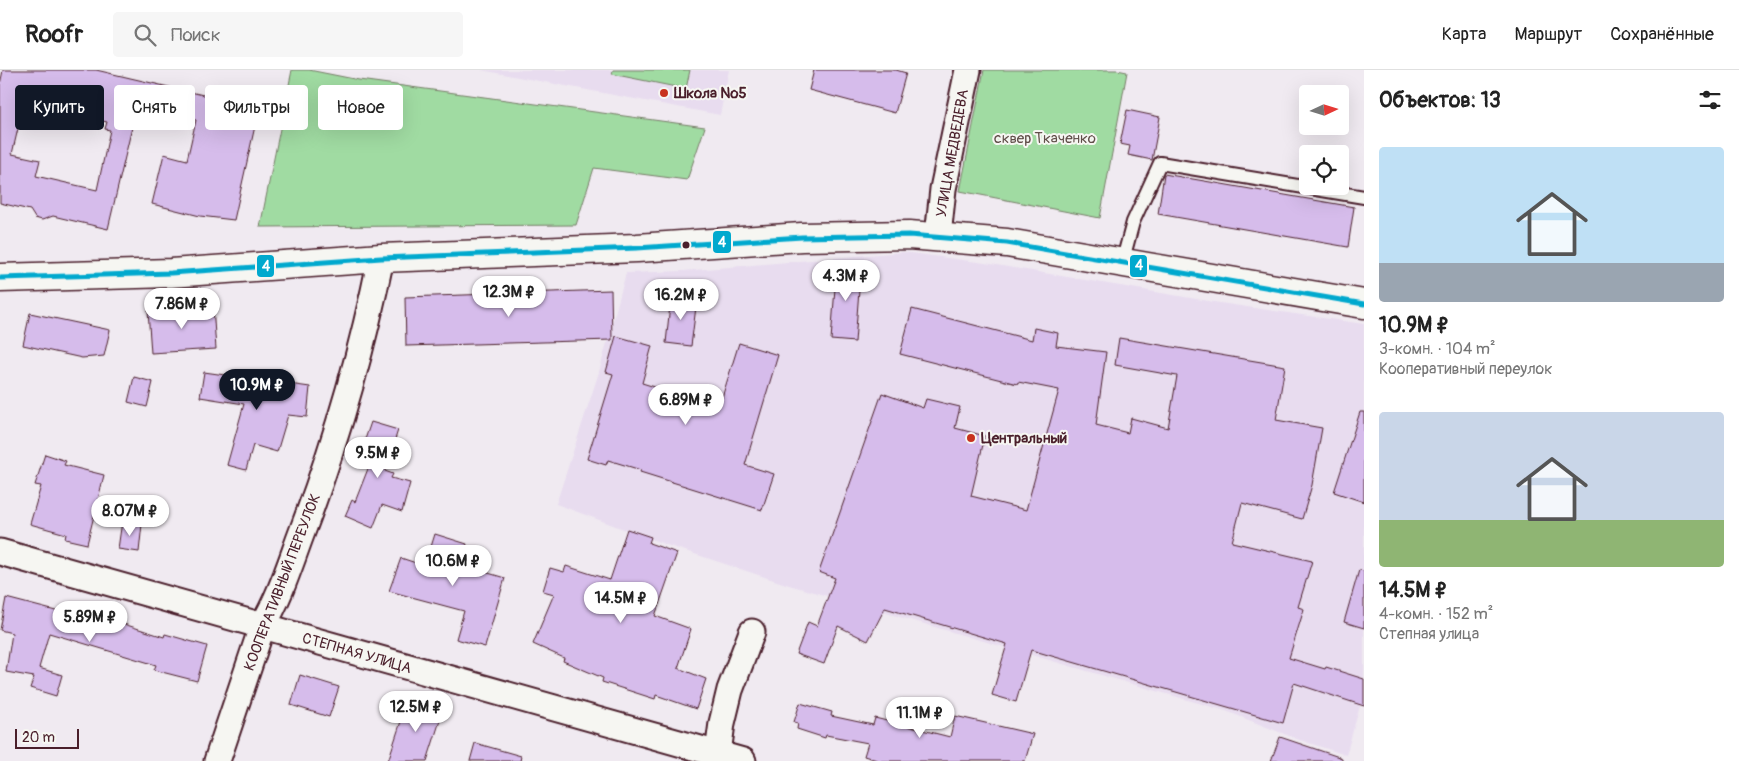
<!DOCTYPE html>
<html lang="ru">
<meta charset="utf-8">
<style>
body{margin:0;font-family:Pangolin,sans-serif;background:#f6f6f6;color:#222;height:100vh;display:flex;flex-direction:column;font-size:19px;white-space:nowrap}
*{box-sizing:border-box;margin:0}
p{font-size:16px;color:#767676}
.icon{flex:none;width:28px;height:28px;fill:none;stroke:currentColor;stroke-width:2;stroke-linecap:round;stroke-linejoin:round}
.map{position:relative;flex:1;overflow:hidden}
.details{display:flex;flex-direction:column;background:#fff;width:375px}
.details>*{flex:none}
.guide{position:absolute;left:15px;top:15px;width:475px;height:45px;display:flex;gap:10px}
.needle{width:32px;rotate:86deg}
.fabs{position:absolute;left:1299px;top:15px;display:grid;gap:10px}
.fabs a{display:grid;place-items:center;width:50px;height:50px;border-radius:5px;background:#fff;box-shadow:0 5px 20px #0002;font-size:25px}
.scale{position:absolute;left:15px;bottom:12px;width:64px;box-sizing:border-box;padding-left:5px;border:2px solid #4a1f2b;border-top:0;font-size:14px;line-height:18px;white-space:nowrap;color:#4a1f2b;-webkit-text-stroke:4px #f6f6f2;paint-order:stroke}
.price{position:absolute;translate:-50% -42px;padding:0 11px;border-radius:18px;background:#fff;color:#222;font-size:16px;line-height:32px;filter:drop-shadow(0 1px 2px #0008)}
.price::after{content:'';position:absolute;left:50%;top:30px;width:15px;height:11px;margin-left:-8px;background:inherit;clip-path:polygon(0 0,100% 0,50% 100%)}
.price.on{background:#111827;color:#fff}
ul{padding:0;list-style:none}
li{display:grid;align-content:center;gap:10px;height:265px;padding:0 15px}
li span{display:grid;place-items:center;height:155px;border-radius:5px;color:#555}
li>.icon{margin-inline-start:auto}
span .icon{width:90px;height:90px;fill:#fffc;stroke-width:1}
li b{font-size:21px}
h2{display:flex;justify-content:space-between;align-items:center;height:60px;padding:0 15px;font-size:21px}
.chip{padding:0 18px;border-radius:5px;background:#fff;box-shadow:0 5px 20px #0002;font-size:18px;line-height:45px}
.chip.on{background:#111827;color:#fff}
header{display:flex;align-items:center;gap:30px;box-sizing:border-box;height:70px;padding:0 25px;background:#fff;border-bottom:1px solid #e0e0e0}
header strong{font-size:24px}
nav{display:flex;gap:28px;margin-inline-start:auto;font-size:18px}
.search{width:350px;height:45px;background:#f6f6f6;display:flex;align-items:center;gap:12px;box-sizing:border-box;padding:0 18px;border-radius:5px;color:#767676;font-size:19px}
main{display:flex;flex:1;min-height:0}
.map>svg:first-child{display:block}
</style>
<header>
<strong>Roofr</strong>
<div class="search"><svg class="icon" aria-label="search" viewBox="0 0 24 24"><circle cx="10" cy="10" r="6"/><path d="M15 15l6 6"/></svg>Поиск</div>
<nav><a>Карта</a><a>Маршрут</a><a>Сохранённые</a></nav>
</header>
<main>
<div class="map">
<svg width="1364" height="691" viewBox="0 0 1364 691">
<rect width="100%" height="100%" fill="#f0eaf1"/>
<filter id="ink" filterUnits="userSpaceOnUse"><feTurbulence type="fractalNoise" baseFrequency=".02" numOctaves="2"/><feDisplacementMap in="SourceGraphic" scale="10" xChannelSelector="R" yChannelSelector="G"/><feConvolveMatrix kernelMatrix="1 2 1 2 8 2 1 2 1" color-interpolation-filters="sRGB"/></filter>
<g filter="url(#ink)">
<!-- built -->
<path fill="#e8dcef" d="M481,0H729L720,45Z
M903,182L985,193L1220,233L1364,254V622L1346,685L1297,669L1226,641L789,515L667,475L556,434L599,302L626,203L683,201Z"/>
<!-- green -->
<path fill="#a0dba2" stroke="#757d66" d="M292,0H309L359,10L705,57L687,110L594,98L576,155L260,157Z
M613,0H690L686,19L612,4Z
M984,0H1117L1127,2L1100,148L960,121Z"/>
<!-- building -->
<path fill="#d6bceb" stroke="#4a1f2b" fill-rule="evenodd" d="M3,0H96L259,38L234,150L200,146L152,134L164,84L187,90L196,50L137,36L108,159L53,146L42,150L35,148L30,140L0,133V15ZM24,33L107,52L105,59L110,60L97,120L36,106L40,90L12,84Z
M814,0H896L906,3L895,43L809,20Z
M1127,40L1160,47L1152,90L1128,85L1130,76L1120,74Z
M1164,104L1354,137L1348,177L1158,144Z
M837,192L861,194L855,272L831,270Z
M611,220L612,270L406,276L405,227Z
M671,226L697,229L691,276L666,273Z
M213,237L216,279L151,283L148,241Z
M912,239L1032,270L1034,258L1058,263L1056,276L1106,282L1096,355L1128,363L1131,348L1168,358L1177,306L1115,295L1119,268L1285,296L1276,350L1322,358L1312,415L1302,449L1242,433L1232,472L1312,491L1298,537L1304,539L1289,588L1325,599L1326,597L1364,609V636L1294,613L1283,653L1031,580L1016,632L992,625L1007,574L885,538L868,571L838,556L824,594L796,584L808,552L817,556L835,508L819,502L882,323L923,338L926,329L960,337L955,358L985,366L971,426L1026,440L1059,320L1018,312L1017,314L900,284Z
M30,243L110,260L104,286L82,288L23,275Z
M616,266L652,276L642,313L719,337L739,273L778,285L745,395L774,404L762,440L640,402L641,400L608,390L606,395L587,389L613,304L606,302Z
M204,302L310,317L307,347L288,345L277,382L253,375L246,400L227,395L244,334L200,327Z
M134,307L153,312L147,337L128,332Z
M1360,342H1364V432L1334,422Z
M371,352L398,360L385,401L393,404L391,408L410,413L402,442L382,435L373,458L345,446L352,430L355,432L371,391L359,387Z
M45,384L66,391L64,395L104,405L87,474L65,469L66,464L30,454L41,416L35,415Z
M122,451L142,454L139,482L118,479Z
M627,459L651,467L649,473L677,483L655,546L691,559L678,598L706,609L696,639L656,625L655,629L602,612L603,608L563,591L564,588L533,574L554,524L543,521L550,498L564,502L566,496L610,510Z
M435,464L467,474L461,495L505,508L485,577L456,569L464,541L389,521L401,488L425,496Z
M1359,500L1364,501V558L1344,552Z
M6,528L75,546L77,539L164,567L165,564L207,576L197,611L154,600L156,595L49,563L39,598L62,605L56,626L30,618L34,607L6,602L12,563L0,560Z
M300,605L339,617L329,647L291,635Z
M408,630L443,641L427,691H388Z
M800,633L832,642L831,646L873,655L875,648L950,667L955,646L1033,664L1025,691H880L864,686L868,673L826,665L825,668L797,659L798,653L794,652Z
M1280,667L1342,688V691H1271Z
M475,673L521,686L520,691H470Z"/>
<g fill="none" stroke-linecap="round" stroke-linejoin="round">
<!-- service casing -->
<g stroke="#4a1f2b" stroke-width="16">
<path id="service" d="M1122,193L1133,152L1160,93L1364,127"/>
</g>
<!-- minor casing -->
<g stroke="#4a1f2b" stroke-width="29">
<path id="minor" d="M938,166L943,119L968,0
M0,482L743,691
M217,691L262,557C280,527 290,494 302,462C336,372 362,282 381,188
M717,691L722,653L730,620L752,562"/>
</g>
<!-- tertiary casing -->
<g stroke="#4a1f2b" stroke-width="31">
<path id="tertiary" d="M0,208L171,203L381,188L637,178L802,167L909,165L1007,173L1364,234"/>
</g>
<!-- service -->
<use href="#service" stroke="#f6f6f2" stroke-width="12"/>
<!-- minor -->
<use href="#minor" stroke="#f6f6f2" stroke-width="25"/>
<!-- tertiary -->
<use href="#tertiary" stroke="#f6f6f2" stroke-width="28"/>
<!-- bus-1 casing -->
<g stroke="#f6f6f2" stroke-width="9">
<path id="bus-1" d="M0,208L171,203L381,188L637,178L802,167L909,165L1007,173L1364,234"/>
</g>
<!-- bus-1 -->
<use href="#bus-1" stroke="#00a9ce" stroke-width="5"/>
</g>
</g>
<!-- markers -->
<g fill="#c8321e" stroke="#f6f6f2" stroke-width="2">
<circle cx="664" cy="23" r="5"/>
<circle cx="971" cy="368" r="5"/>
</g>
<circle fill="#4a1f2b" stroke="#f6f6f2" stroke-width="2" cx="686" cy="175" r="4.5"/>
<g text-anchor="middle" stroke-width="4" stroke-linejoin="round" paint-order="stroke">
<!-- poi labels -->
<g font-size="15" font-weight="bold" fill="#4a1f2b" stroke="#f6f6f2" text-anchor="start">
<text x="674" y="28">Школа №5</text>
<text x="981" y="373">Центральный</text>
</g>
<!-- park labels -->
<g font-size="15" fill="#604e49" stroke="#f6f6f2">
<text x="1045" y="73">сквер Ткаченко</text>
</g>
<!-- street labels -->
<g font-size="15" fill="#4a1f2b" stroke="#f6f6f2">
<text transform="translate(952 83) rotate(-80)" y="5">УЛИЦА МЕДВЕДЕВА</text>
<text transform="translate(282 512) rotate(-69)" y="5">КООПЕРАТИВНЫЙ ПЕРЕУЛОК</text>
<text transform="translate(357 583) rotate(16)" y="5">СТЕПНАЯ УЛИЦА</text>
</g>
</g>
<g stroke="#f6f6f2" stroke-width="2">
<rect x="712" y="160" width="20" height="24" rx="5" fill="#00a9ce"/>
<rect x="1129" y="184" width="19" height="24" rx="5" fill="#00a9ce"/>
<rect x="256" y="184" width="19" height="24" rx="5" fill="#00a9ce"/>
</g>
<g font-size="14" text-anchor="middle" font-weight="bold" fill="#fff">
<text x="722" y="177">4</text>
<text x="1139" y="200">4</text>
<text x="266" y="201">4</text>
</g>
</svg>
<div class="fabs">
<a><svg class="needle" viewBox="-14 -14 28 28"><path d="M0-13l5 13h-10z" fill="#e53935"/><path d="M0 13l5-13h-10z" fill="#767676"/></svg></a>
<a><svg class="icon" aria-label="locate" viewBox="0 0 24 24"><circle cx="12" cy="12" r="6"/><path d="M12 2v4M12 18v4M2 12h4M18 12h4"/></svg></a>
</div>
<div class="scale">20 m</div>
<b class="price" style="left:846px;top:232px">4.3M ₽</b>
<b class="price" style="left:509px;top:248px">12.3M ₽</b>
<b class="price" style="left:681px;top:251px">16.2M ₽</b>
<b class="price" style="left:182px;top:260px">7.86M ₽</b>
<b class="price on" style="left:257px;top:341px">10.9M ₽</b>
<b class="price" style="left:686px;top:356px">6.89M ₽</b>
<b class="price" style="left:378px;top:409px">9.5M ₽</b>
<b class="price" style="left:130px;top:467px">8.07M ₽</b>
<b class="price" style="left:453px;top:517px">10.6M ₽</b>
<b class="price" style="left:621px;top:554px">14.5M ₽</b>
<b class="price" style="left:90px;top:573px">5.89M ₽</b>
<b class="price" style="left:416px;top:663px">12.5M ₽</b>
<b class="price" style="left:920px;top:669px">11.1M ₽</b>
<div class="guide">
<a class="chip on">Купить</a>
<a class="chip">Снять</a>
<a class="chip">Фильтры</a>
<a class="chip">Новое</a>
</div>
</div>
<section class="details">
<h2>Объектов: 13<svg class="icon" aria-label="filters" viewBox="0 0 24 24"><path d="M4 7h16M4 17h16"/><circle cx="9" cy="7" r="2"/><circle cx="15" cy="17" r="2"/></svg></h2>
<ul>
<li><span style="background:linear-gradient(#bfe0f5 75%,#9aa5b1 0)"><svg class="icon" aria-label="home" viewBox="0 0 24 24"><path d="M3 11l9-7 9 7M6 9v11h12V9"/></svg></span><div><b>10.9M ₽</b><p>3-комн. · 104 m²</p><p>Кооперативный переулок</p></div></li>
<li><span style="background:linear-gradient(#c9d6e8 70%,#8fb573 0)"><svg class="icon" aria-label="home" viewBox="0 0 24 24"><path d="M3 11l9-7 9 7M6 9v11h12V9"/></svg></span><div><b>14.5M ₽</b><p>4-комн. · 152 m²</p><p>Степная улица</p></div></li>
</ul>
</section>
</main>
